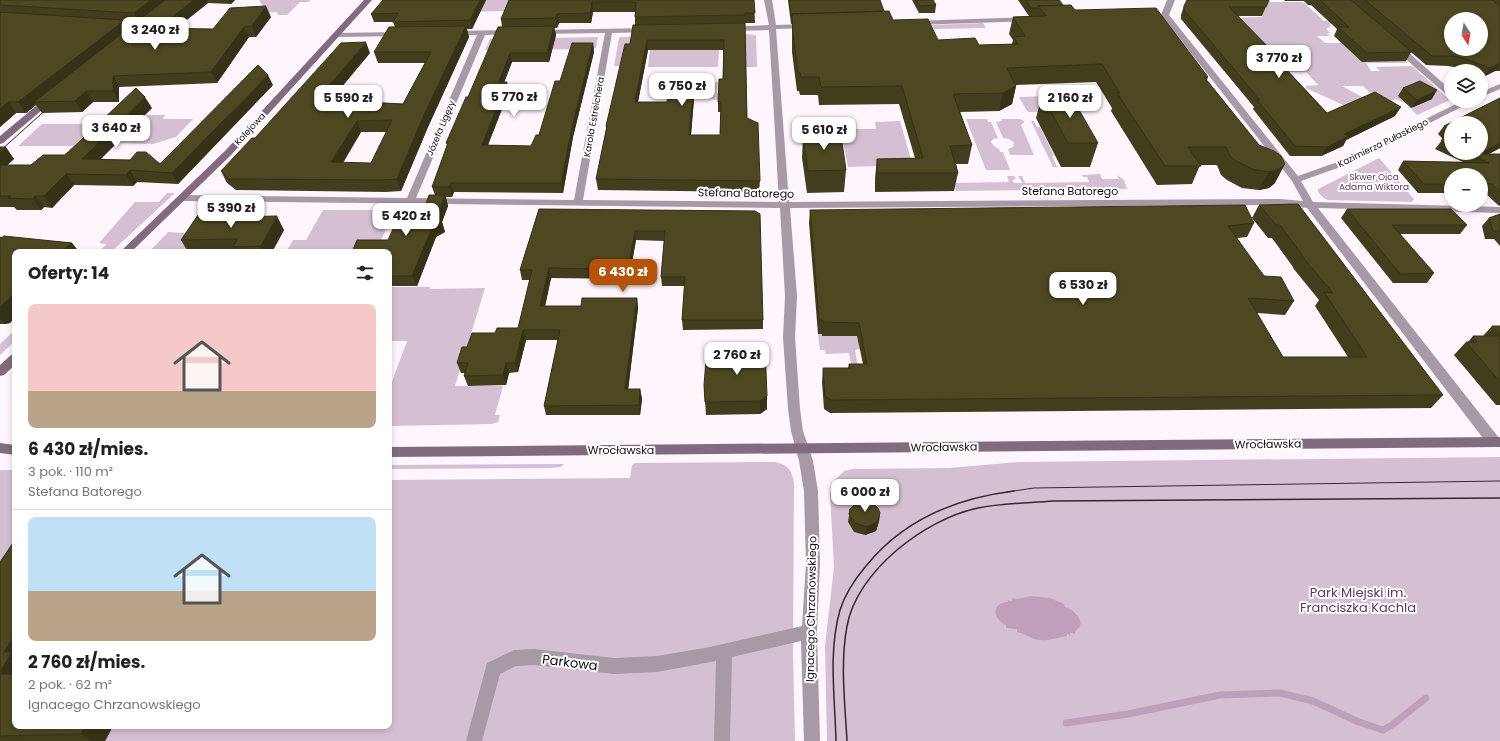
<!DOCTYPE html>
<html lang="pl">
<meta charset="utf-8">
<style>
body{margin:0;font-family:Poppins,sans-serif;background:#f6f6f6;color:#202124;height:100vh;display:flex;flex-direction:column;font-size:15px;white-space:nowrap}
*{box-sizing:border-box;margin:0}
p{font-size:13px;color:#757577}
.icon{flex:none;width:22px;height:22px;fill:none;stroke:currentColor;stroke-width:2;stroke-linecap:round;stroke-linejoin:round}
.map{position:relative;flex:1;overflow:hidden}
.sheet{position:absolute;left:12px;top:249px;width:380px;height:480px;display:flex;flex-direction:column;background:#fff;border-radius:8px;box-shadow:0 2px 6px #0003}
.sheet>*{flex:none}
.needle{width:26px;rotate:169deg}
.fabs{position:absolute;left:1444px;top:12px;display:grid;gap:8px}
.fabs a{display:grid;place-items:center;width:44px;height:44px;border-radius:50%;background:#fff;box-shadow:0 2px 6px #0003;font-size:20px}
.price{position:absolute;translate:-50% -34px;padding:0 9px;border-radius:8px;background:#fff;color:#222;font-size:13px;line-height:26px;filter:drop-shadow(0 1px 2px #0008)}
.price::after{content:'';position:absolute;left:50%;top:24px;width:12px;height:9px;margin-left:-6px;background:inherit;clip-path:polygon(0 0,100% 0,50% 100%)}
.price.on{background:#b45309;color:#fff}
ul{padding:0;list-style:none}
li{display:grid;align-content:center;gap:8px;height:212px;padding:0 16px}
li+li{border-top:1px solid #e0e0e0}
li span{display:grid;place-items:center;height:124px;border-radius:8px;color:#555}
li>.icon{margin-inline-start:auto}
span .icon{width:72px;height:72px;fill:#fffc;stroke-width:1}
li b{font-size:17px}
h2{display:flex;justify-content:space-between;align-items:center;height:48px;padding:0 16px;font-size:17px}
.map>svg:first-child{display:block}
</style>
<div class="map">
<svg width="1500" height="741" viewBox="0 0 1500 741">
<rect width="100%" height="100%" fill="#fef5fd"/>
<!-- green -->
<path fill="#d4c0d2" d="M259,0H311L308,2H300L287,15H278L277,12H266Z
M465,0H545L511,11L457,12Z
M1268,2H1303L1324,21H1360L1354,24H1330L1331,27L1326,28L1330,33H1327L1330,36H1317L1325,43H1384L1408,63H1366L1371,71H1380L1376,67L1412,66L1450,100L1417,115L1412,110L1413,107L1396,99L1387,102L1375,97L1363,86H1342L1373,103L1352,109L1306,88V86L1318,85L1306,72H1278L1227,18L1262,17Z
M983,23L986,28L934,29L932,25Z
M745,34L756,35L757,67H746V39H633L622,66H614L619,38L621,37Z
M598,37L596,48L590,49L485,50L490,39Z
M650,50H719L718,67H648Z
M698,82H718L717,93H721L720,100L692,98L693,85Z
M1077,95L1083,97L1088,106L1086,108L1070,111L1029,112L1027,111L1019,97Z
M147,115H165L163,119H193L176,137L153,144L119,143Z
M966,119H987L988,122H991L998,138L993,139L991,142L994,146L999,149L1000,152H1003L1010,170H986Z
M1001,119H1020L1024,121V122L1021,125L1034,155H1010L1008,149L1013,147L1014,143L1009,139L1003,138L996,122L1002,121Z
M900,121L911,160L882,166L848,167L841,131L843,129H876L875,122Z
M1031,121H1034L1037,127H1040L1054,156H1052L1057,167H1053Z
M42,124H91L94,126L76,144L71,146H18Z
M1379,158L1414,199L1412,202L1328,200L1325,199L1318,192V189Z
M1100,174L1102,179H1119L1117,175L1124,180L1127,189L956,191L954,185L950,183L1009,182L1007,176H1014L1016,179L1012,180L1014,183H1023L1018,176H1022L1025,183L1089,182L1087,177H1083L1082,175Z
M167,193H175L111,252H98L107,244L99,243L135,202H159Z
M323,210H395L377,249L360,252H286L293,240H306Z
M168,232L199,234L188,252H149Z
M389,287H430V289L485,288L455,386H503L495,415H500L498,422L492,424L389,426V390L407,341H389Z
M15,330V341L0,355V344Z
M818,334H822V336L858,334L860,349L855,350L858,368H852L849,353L826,354L825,350H820Z
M1500,457V741H827L825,646L834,567L830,493L834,481L844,471L852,469L949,468L1019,462Z
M775,462C788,465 792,470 794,483L793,652L795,741H0V470H15V726H389V480L630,478L632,465L635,463Z
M564,464L561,467L548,468L389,469V465Z"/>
<!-- water -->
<path fill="#c09fbd" d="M1031,596L1050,598L1064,604L1065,607C1071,608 1083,618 1080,626C1078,629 1075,630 1075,634L1070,633V635L1067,634V636C1058,637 1050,641 1041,640C1032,640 1025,633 1017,632V629L1006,628V625C992,619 991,603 1008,602V600L1012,601V598L1017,599Z"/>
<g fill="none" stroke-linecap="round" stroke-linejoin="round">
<!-- stream -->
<path stroke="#c09fbd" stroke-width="7" d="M1066,723L1128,714L1220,695L1280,693L1313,701L1359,722L1383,730L1392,725L1426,698"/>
<!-- street -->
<path fill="#a799a6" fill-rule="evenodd" d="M764,0H772L776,25L807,24L811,26L807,28L776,29L789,202L1280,199L1303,201L1292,181L1161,15L1167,0H1175L1169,15L1298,176L1343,160L1462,101H1473L1349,164L1301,181L1313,202L1500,207V213L1318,208L1499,438L1500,441L1499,446L1494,447L1489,446L1307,208L1280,205L790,208L797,296L795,337L800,409L803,431L813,461L818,491L820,564L817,632L820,741H804L801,641L732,657L730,741H714L716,661L657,672L614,674L534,665L516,666L500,674L482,741H466L487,663L514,650L534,649L614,658L657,656L710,647L802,626L806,564L804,491L799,461L791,431L788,409L783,337L785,296L780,208L182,201L177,198L182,195L407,198L477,35H453L449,33L453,31L511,30L515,32L514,34L485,35L416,198L574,200L605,33L539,34L535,32L539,30L649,28H652V32L612,33L583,200L779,202L769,30L729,31L725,29L729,27L769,25Z
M1029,17L1033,19L1032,21L913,25L909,23L913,21Z
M401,32H404V36L336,37L332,35L336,33Z
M1393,44H1399L1451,90V96H1448L1393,48Z
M1500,84V89L1481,97V92Z"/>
<!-- secondary -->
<path fill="#806c7e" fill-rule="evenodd" d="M364,0H372L231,155L131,252H120L225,151Z
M51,95L55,98L54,100L3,143L0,144V136L48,96Z
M15,354V365L4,375L0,376V365L11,355Z
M1500,437V447L389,457V447Z
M0,443L15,445V455L0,453Z"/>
<!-- tram-far1 -->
<path stroke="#2f2a2e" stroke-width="1" d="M0,151L50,106
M1007,492L1034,488L1500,481"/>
<!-- tram -->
<path stroke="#2f2a2e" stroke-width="1.5" d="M836,741C835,698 828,652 840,610C845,594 855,579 866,566C903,520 957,498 1014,491
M847,741C845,703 840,664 847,626C857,571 925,519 978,508C1002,503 1028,503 1053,501L1500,498"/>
</g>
<!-- wall -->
<path fill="#423d1d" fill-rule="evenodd" d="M0,0H235L231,4L208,3L175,29H213L271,17L256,37H249L217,83L119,87V102H93L82,112L42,113L36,105L26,113H16L0,127ZM127,23H135L129,27Z
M486,0L472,29H467L469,37L428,127L401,191L386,192L236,190L227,183L221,171L255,138L370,53L339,90L374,102L403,104L425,63H378L374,52L395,27L393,22H374L371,14ZM361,132H387L371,163H343Z
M509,0H754L755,23H745L747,118L760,181L759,192L598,190L596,179L606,130V126L635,25V12H593L591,23H559L557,28H554L556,35L549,62H512L504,82L509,91L488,145L531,146L539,135L560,81L593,43L594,52L573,137L563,193L454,192L452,197H446L448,206L442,222L445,232L436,237L417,286H389V252L388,240L425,207L435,195L432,187L447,145L446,143L502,27L501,19ZM648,50H723V79L718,102V112H721L720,135H691L694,99L693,89H689V84L667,102H638Z
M788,0H880L884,11L893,20L938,40L979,45L1012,44L1013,40L1009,34L1013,17L1036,16H1029L1018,0H1059L1063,5L1075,10L1208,77L1207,80L1259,145L1275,183L1269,188L1259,190L1242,188L1227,180L1221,175L1217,165H1200L1192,184L1157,185L1111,111L1112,108L1096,82L1015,85L1016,86L1012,104L999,111L960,112L972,145L968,164H956L958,173L954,191L875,192V178L877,159L915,158L899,104L819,105L818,95H800L799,91H797L792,52V24H791Z
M912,0H933L936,5L935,13H919Z
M1269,0L1262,16H1237L1274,53L1273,55L1327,113L1395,116L1346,140L1343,146L1321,156H1290L1253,109L1254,107L1181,19V15L1184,6Z
M1284,0H1500V71H1495L1483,77L1481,76V71H1468L1460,68L1448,66L1426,65L1411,52L1406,61L1362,62L1334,36L1337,29L1311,5H1308L1304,1H1285Z
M273,85L178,184L137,182L133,186L74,185L52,208L44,207L41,210H17L14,207H0V147L14,159L7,165H31L65,155L152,108L100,159L160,164Z
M1403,88L1432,99L1411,108L1398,96Z
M1042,95L1098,143L1090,167H1061L1036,118Z
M1500,98V148L1488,154H1500V206L1498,205L1485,193H1481V175H1451V193H1418L1398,170L1403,161L1463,162L1435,149L1443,139L1438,134L1444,126ZM1451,123H1481V153H1451Z
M816,128L834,136L839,142L846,170L844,192L807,193L802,158L803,136H815Z
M1298,204L1443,395L1431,408L830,413L824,409L822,382L823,368H848L849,364H863L857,336H822V334H818L809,223L810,210L1254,223L1247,237L1237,238L1264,276L1294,301L1285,315L1257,313L1283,357H1348L1315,306L1319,300L1293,268V267L1272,238H1268L1252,218L1259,205Z
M539,209L755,211L763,320V329L683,330L682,320L685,286H662L661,277L664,241L636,240L629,279L551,278L545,306H581L637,298L638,308L628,389H640L642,399L640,415H546L544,406L558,340H526L518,372L509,373L506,385L468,386L464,376L465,373H461L457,363L467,347L495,333L518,328L530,280H522L520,270Z
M1347,209L1467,225L1460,234H1400L1434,273L1427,283H1393L1341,218Z
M234,214L236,217L284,230L272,252H188L181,240Z
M1500,214V246L1494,239H1485L1482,226L1489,218Z
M0,237L72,243L79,252H15L10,323L5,324H0Z
M1492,326H1500V405H1496L1454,355L1466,342H1468L1473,336H1483Z
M704,385L767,396V409L760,414L706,415Z
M850,509L880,513L879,521L876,531L865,535L854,532L848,522Z
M0,562L15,726H113L105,741H0Z"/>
<!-- shaded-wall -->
<path fill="#363218" d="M151,0H170L139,23L134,13Z
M194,0H206L208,3L163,39L158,28Z
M229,0H235L231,4Z
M480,0H486L472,29L470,20Z
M592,2L593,12L591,23L590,13Z
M266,6L271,17L256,37L252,26Z
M557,14L559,23L557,28L556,18Z
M125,20L131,30L34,102L36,105L26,113L18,102Z
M466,26L469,37L428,127L401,191L397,179L424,115Z
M554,26L556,35L549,62L547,53Z
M244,27L249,37L217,83L211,72Z
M647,40L648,50L636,112L635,102Z
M366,42L370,53L330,101L326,89Z
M593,43L594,52L573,137L563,193L561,183L572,128Z
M510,53L512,62L501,91L499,82Z
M1500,63V64L1495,71L1483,77L1490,68Z
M689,74V84L688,99V89Z
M268,75L273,85L178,184L172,173Z
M113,76L119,87V102L113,91Z
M507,82L509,91L484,155L482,145Z
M1016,86L1012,104L999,111L1003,93Z
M693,89L694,99L690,145L689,135Z
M1437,90L1432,99L1411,108L1417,100Z
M86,91L93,102L82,112L75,101Z
M370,91L374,102H362Z
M145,97L152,108L89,171L82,159Z
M8,102L16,113L0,127V109Z
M1401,107L1395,116L1346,140L1343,146L1321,156L1327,147L1344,134Z
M357,121L361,132L336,174L331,162Z
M1500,143V148L1480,159L1479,154Z
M6,147L14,159L0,172V153Z
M1285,164L1275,183L1269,188L1259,190L1269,172Z
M130,170L137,182L133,186L126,175Z
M66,174L74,185L52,208L44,196Z
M451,183L454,192L452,197L449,187Z
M445,195L448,206L442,222L445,232L436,237L417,286L412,276Z
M35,196L44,207L41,210L33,199Z
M277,216L284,230L272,252H265L261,246Z
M635,231L636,240L629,279L628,270Z
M72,243L79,252H61Z
M549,268L551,278L543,316L540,306Z
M15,293V318L10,323L5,324L0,319V307Z
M637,298L638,308L627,399L625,389Z
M523,330L526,340L518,372L515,363Z
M506,363L509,373L506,385L503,375Z
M640,389L642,399L640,415L639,405Z
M767,396V409L760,414V401Z
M880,513L879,521L876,531L865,535L867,527Z
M15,634V685L0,675V672L4,652Z
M85,726H113L105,741H92L81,734Z"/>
<!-- building -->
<path fill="#4d4722" stroke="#363218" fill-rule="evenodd" d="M0,0H151L134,13L0,5Z
M165,0H194L158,28L213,29L230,8L266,6L252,26L244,27L211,72L113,76V91H86L75,101L34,102Z
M383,0H480L470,20L393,22L398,13L371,14Z
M509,0H754L755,13H745V15L635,17L636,2H592L590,13L557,14L556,18L501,19Z
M789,0H880L884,11L792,14V16H791Z
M917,0H933L936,5L920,6Z
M1026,0H1059L1063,5L1038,6V8H1031Z
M1187,0H1269L1266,7H1229L1274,53L1269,51L1327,113L1375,92L1401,107L1344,134L1349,136L1327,147L1295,146L1257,100H1260L1184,10V6Z
M1320,0H1351L1412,52L1367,53L1338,27H1349Z
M1365,0H1492L1500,6V63L1490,68L1466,59L1454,56H1432ZM1451,19H1481V49H1451Z
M1071,5L1075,10L1156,8L1208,77H1204L1259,145L1274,151L1281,156L1285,164L1279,169L1269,172L1252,169L1236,161L1230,156L1226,147H1188L1201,166H1165L1117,93H1120L1102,64L1007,68L1016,86L1003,93L953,94L972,145L950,146L958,173H877V159L923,158L902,86L821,87L819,77H801L800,73H798L793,34L792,14L889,11L893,20L928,19L938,40L975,38L979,45L1018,44L1014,37L1025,36L1013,17L1046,16L1038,6Z
M0,12L125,20L18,102H8L0,109Z
M745,23L747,118L758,123L760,181L596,179L607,126H606L625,44H630L633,25ZM647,40H724L723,79H719L718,102H721L720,135H689L693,89H688L689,74H670L667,102H635Z
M466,26L424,115L397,179L382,180L229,179L221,171L252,138H255L341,43L366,42L326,89L370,91L362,102L403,104L431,52H374L389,27ZM392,120L371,163L331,162L357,121Z
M554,26L547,53H510L499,82H507L482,145L531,146L536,135H539L555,81H560L572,43H593L572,128L561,183H451L449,187H432L448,143H446L466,97H468L498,27Z
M258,65L268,75L172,173L130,170L126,175L66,174L44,196H35L33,199L8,198L11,196H0V165H31L43,155H65L136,88L145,97L82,159L130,160L137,152H146L160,164Z
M1420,81L1437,90L1417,100L1403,88Z
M1070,94L1098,143H1068L1042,95Z
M1500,98V143L1481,153V123H1451V145L1441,141L1449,130L1444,126Z
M816,128H832L834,136H838L839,142H842L846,170L808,171L803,136H817Z
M0,147H6L0,153Z
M1467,153H1481L1479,154H1500V192L1492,184H1481V175H1451V184H1424L1403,161L1489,163Z
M429,195H445L436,217L442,222L433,226L412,276H389V252H352L357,240H388L403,207H425Z
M1298,204L1443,395L831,400L825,396L823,368H850L849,364H867L859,323L823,322V320H819L810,210L1245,205L1254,223L1228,226L1264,276L1281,277L1294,301L1248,298L1283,357H1367L1324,292L1333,293L1301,255H1302L1280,225H1276L1259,205Z
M539,209L755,211L760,214L763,320H682L685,277H661L665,231H635L628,270L549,268L540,306H581L582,298H637L625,389H640L639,405L544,406L560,330H523L515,363H506L503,375L464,376L468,363H457L462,347H467L472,333H495L497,328H518L532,270H520Z
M1347,209H1451L1467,225H1392L1434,273L1400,274Z
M234,214L232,217L277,216L261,246L233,247L237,239L181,240L198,215Z
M1500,214V231H1493L1489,218Z
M4,236L72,243L61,252H15V293L0,307V237L1,238Z
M1492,326H1500V335Z
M1473,336H1500V382L1466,342H1477Z
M765,346L767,396L760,401L705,402L704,385L706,360L725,359L724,353H734V347Z
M858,501H870L878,508L880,513L877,522L867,527L855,523L849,514L850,509Z
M15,540V634L4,652H12L0,672V562Z
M0,674H15V726H85L81,734L0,736Z"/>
<g text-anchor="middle" stroke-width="4" stroke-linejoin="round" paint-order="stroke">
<!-- far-street labels -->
<g font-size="9" fill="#100b0f" stroke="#fff">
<text transform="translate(594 117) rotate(-80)" y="3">Karola Estreichera</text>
<text transform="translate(441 128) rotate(-67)" y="3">Józefa Ligęzy</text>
<text transform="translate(250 129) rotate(-47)" y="3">Kolejowa</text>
<text transform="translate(1383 143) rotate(-26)" y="3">Kazimierza Pułaskiego</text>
</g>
<!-- far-park labels -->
<g font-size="9" fill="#633760" stroke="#fff">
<text x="1374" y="180">Skwer Ojca<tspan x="1374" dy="10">Adama Wiktora</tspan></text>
</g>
<!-- street labels -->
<g font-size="11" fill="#100b0f" stroke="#fff">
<text x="1070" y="195">Stefana Batorego</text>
<text transform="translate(746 193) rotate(1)" y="4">Stefana Batorego</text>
<text transform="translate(1268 444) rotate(-1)" y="4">Wrocławska</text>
<text transform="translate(944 447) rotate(-1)" y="4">Wrocławska</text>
<text x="621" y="454">Wrocławska</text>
<text transform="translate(811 609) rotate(-89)" y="4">Ignacego Chrzanowskiego</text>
</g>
<!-- near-park labels -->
<g font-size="13" fill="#633760" stroke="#fff">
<text x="1358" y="597">Park Miejski im.<tspan x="1358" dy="15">Franciszka Kachla</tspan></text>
</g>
<!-- near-street labels -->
<g font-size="13" fill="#100b0f" stroke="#fff">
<text transform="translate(570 662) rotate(7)" y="5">Parkowa</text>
</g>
</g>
</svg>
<div class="fabs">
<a><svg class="needle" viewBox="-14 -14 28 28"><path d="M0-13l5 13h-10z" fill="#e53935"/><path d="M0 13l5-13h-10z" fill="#757577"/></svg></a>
<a><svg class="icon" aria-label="layers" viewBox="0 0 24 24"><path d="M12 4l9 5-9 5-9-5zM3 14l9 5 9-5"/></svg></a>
<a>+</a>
<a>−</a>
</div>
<b class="price" style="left:155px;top:51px">3 240 zł</b>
<b class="price" style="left:1279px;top:79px">3 770 zł</b>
<b class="price" style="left:682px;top:107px">6 750 zł</b>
<b class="price" style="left:514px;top:118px">5 770 zł</b>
<b class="price" style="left:348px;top:119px">5 590 zł</b>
<b class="price" style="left:1070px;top:119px">2 160 zł</b>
<b class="price" style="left:116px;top:149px">3 640 zł</b>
<b class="price" style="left:824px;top:151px">5 610 zł</b>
<b class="price" style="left:231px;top:229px">5 390 zł</b>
<b class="price" style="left:406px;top:237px">5 420 zł</b>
<b class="price on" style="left:623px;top:293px">6 430 zł</b>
<b class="price" style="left:1083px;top:306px">6 530 zł</b>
<b class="price" style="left:737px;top:376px">2 760 zł</b>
<b class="price" style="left:865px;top:513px">6 000 zł</b>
<section class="sheet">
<h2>Oferty: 14<svg class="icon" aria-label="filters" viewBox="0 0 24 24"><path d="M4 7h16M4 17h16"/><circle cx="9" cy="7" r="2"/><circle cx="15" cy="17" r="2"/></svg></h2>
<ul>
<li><span style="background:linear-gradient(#f6c9c9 70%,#b9a48a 0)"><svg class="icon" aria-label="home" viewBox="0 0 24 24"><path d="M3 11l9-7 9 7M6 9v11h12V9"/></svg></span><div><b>6 430 zł/mies.</b><p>3 pok. · 110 m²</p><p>Stefana Batorego</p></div></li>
<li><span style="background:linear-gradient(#bfe0f5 60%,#b9a48a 0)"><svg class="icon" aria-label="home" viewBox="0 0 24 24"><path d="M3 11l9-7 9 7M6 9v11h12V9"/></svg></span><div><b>2 760 zł/mies.</b><p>2 pok. · 62 m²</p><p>Ignacego Chrzanowskiego</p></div></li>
</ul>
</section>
</div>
